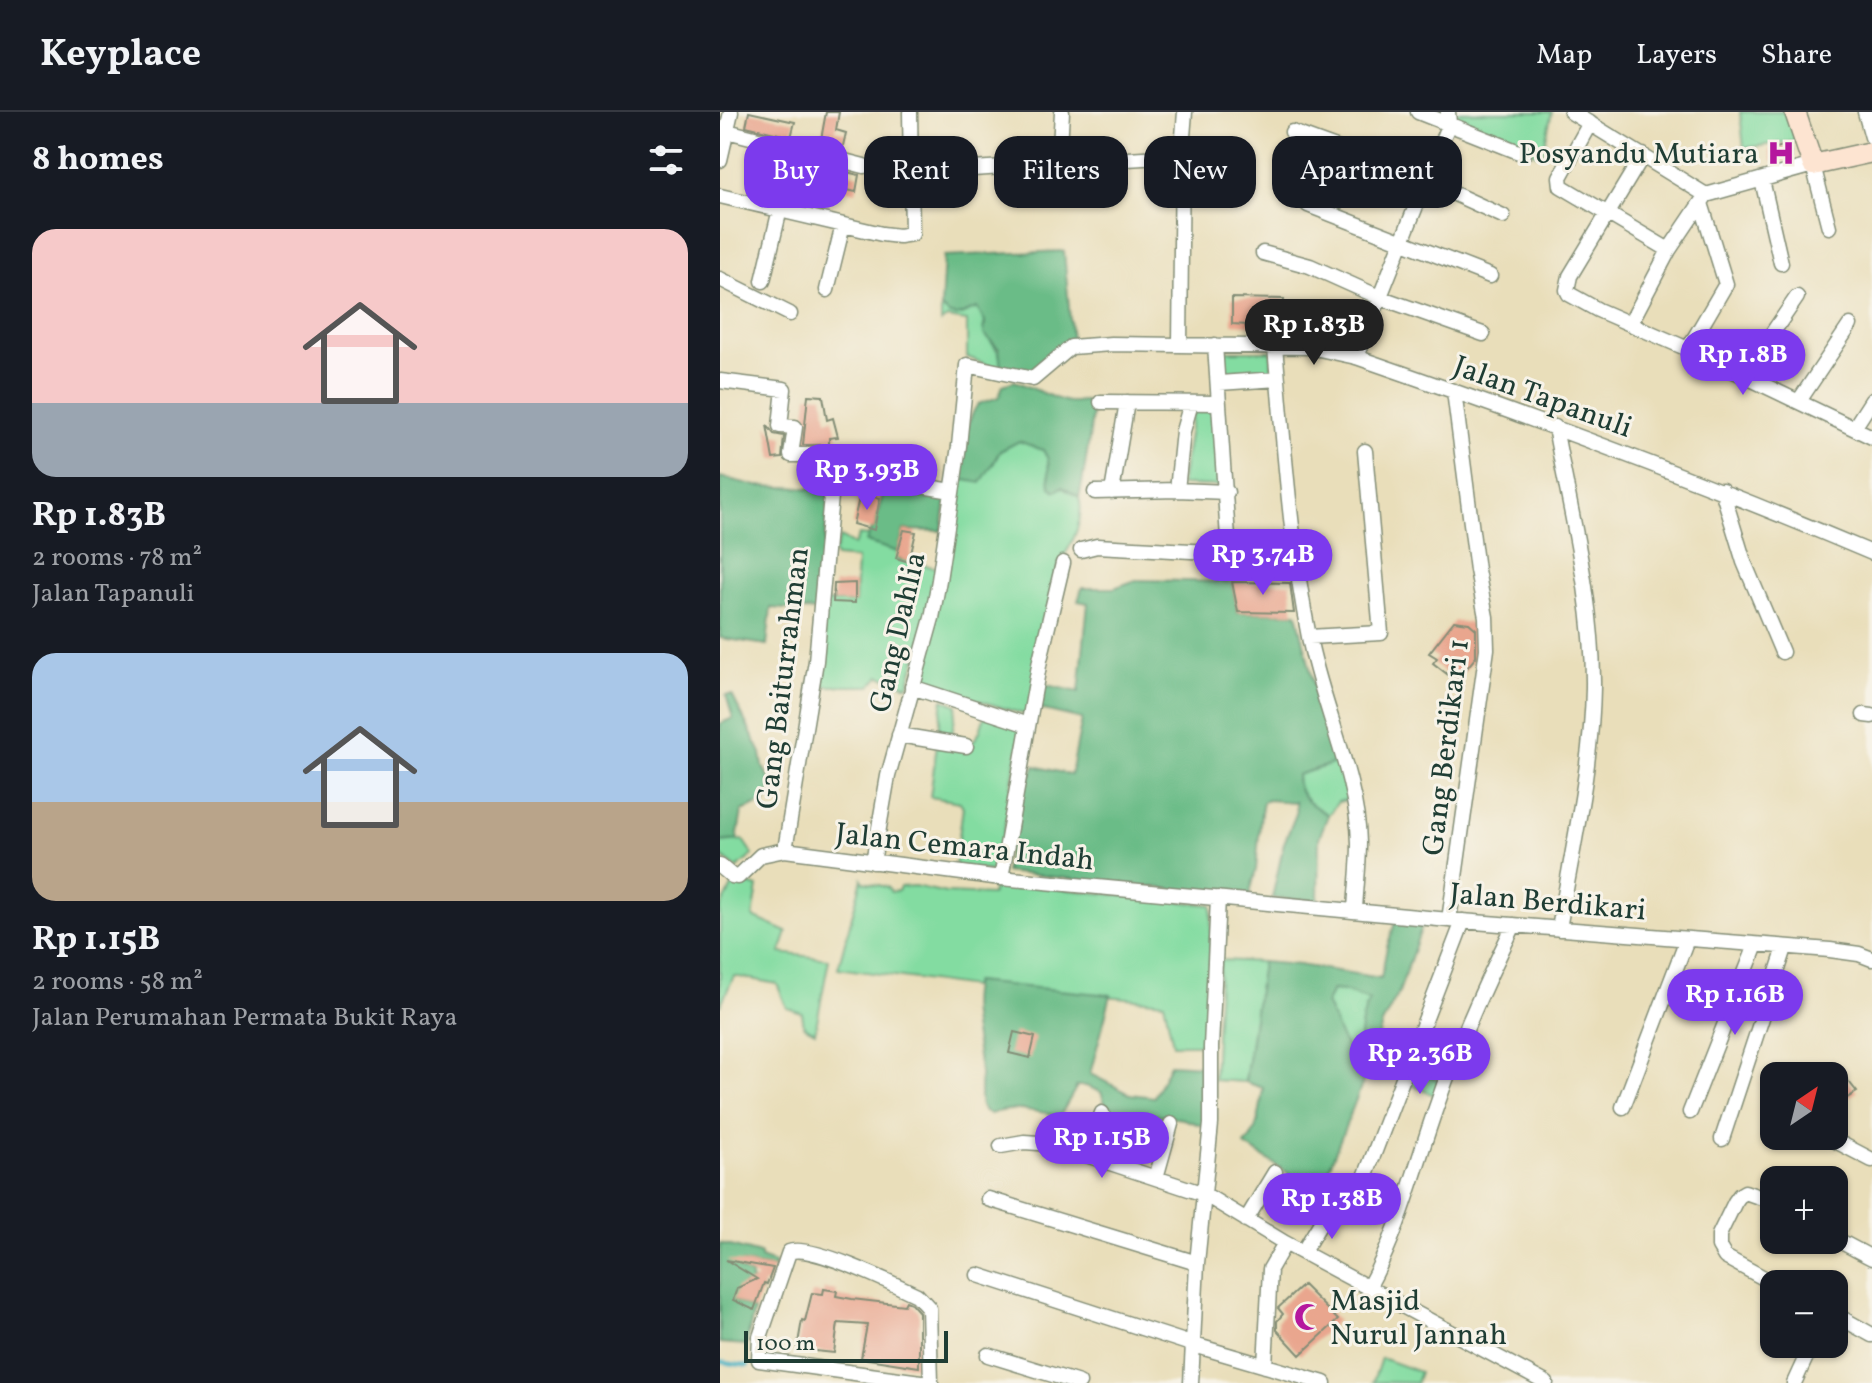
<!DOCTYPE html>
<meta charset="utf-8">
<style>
body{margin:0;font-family:Vollkorn,serif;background:#20242c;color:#f1f3f6;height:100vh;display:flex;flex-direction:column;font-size:30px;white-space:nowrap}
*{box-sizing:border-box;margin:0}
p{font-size:26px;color:#9ea1a6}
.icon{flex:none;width:44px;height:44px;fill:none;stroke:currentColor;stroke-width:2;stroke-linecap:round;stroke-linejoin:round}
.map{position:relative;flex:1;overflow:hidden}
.details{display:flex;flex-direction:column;background:#171b24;width:720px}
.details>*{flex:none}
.hud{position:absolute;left:24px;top:24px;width:760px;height:72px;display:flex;gap:16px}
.needle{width:52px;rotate:35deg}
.fabs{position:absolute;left:1040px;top:950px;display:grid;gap:16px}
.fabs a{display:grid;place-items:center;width:88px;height:88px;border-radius:16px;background:#171b24;box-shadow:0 2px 6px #0004;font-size:40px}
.scale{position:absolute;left:24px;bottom:20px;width:204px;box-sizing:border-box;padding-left:8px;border:4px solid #1f3d34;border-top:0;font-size:22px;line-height:28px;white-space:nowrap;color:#1f3d34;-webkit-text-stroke:6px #f7f3e8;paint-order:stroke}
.price{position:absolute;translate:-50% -68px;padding:0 18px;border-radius:28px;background:#7c3aed;color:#fff;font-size:26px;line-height:52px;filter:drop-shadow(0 2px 4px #0008)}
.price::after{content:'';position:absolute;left:50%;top:48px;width:24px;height:18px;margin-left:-12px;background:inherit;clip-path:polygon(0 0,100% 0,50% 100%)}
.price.active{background:#222;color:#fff}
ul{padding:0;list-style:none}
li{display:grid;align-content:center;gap:16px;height:424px;padding:0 32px}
li span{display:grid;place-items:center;height:248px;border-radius:24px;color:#555}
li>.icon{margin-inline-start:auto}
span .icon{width:144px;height:144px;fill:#fffc;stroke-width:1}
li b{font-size:34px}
h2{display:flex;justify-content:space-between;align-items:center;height:96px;padding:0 32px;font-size:34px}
.pill{padding:0 28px;border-radius:24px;background:#171b24;box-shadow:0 2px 6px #0004;font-size:28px;line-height:72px}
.pill.active{background:#7c3aed;color:#fff}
header{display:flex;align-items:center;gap:48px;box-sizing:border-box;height:112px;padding:0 40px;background:#171b24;border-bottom:2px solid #363941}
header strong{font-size:38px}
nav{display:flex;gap:44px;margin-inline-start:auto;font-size:28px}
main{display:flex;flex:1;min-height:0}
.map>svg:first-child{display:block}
</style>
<header>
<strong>Keyplace</strong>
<nav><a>Map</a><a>Layers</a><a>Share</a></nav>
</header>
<main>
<section class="details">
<h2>8 homes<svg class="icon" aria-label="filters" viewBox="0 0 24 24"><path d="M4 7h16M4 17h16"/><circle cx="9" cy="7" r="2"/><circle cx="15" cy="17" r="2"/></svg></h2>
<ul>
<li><span style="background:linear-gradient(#f6c9c9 70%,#9aa5b1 0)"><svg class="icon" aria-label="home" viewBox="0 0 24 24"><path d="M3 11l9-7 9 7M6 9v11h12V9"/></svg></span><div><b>Rp 1.83B</b><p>2 rooms · 78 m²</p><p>Jalan Tapanuli</p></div></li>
<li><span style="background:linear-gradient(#a9c7e8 60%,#b9a48a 0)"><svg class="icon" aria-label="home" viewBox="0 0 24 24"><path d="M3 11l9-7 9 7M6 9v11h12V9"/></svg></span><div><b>Rp 1.15B</b><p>2 rooms · 58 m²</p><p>Jalan Perumahan Permata Bukit Raya</p></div></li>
</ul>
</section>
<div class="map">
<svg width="1152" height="1271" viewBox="0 0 1152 1271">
<rect width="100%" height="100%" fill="#f7f3e8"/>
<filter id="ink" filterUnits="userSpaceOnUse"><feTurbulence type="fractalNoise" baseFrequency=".0125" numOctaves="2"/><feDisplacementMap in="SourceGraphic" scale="16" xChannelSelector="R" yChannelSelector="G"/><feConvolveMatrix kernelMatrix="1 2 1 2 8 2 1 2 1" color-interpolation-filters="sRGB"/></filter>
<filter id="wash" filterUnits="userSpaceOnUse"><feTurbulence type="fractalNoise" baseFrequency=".006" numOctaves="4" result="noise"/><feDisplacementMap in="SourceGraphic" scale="32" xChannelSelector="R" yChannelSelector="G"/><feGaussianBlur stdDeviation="1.8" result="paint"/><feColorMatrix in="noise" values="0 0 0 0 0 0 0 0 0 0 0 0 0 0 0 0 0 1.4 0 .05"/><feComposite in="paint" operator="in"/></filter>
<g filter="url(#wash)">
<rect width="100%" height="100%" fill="#e9deba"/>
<!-- green -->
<path fill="#83dca1" stroke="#518c6a" stroke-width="2" d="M735,0H832L822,44L737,10Z
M1020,0H1066L1077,29L1024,36Z
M221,196L241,203L257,196L265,210L263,217C270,233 284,239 281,258L247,245V209L227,206L221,210Z
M502,239H551L552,264L503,267Z
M473,297H497L501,374L461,373Z
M299,329L323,338L328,347L330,369L359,385C365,407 352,434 339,451L310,604L198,570L239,367L273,353L280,339Z
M139,423L149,424L147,430L178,440L177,447L217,456L209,501L188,574L160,564L150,574H95L104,490L135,491L137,447L116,445L114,441L120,425L134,433Z
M223,587L237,593L231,628L251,633L260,619L265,603L301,617L277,760L235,754L243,695L240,690L210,685Z
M618,650L630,687L618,690L608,703C590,692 577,685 577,663Z
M23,728L33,743L17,756L0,743V730Z
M142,767L144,770L167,775L171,780L178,779L180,775L195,774L226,781L272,783L275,770L492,793L486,932H453L444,890L254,870L252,875L118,856Z
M16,768L38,775L33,805L67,820L60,841L109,847L95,920L84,914L82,901L67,896L57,872L14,864L0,894V797Z
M500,848L542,850L525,970L494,968Z
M612,878L624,879L650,888C641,908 636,937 650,954L645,965C640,950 629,940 621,927C615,916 610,903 606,891Z
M692,957L720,969L714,983L687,971Z
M661,1246L700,1260L696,1271L653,1270Z"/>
<!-- forest -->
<path fill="#6abc87" stroke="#447c5e" stroke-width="2" d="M344,139L352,230L316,262L281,258L279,237L264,222L265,209L257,196L237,204L230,203L221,196L224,144Z
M294,269C311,274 339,291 353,290C359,290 366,286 371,293C375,298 362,374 359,385L342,375L336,379L330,375L328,347L323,338L299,329L280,339L261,371L239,367C243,341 243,314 258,292L279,285L283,273Z
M0,365L37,374L110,377L98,499L51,496L47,533L0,526Z
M165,373L227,381L222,419L184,418L178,440L146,430L151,417H154Z
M416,468L512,470L518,500L577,501L593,569L618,650L577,663C577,686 590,692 608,703L599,726L598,788L552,786L564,731L576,702L575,690L548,688L543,690L541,700L536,758L529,785L285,760L301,668L310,665L315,654L351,663L362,607L315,596L318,571L359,580L368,491L358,489L362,476H394Z
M6,583H12L41,641L43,655L50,668V677L46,689L22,699L17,728L0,730V612L13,606Z
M676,808L702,814L679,880L662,912L650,954C634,934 640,910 649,888L624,879L612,878L606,891L622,928L642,955L645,965L599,1081L525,1033C540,1017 540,997 543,976L525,970L542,850L579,853L661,866L667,835Z
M254,870L391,883L370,962L410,982L434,985L450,952L484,954L486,1015L463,1007L420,1001L414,1016L389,1003L381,980L366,974H357L340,1004C316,999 294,994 270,1002C265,999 262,998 261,993C259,987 261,969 260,961C258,932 246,899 254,870Z
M0,1131L40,1142V1146L55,1151L53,1156L22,1151L21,1158L31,1163V1169L42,1171L41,1180L24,1173L14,1188L34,1198L26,1233L0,1231Z"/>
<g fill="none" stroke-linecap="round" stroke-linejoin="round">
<!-- stream -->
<path stroke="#44b0c1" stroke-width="4" d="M0,1250L28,1254"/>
</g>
<g id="blocks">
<!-- building -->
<path fill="#e9a68e" d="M29,0L75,10L71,25L26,14Z
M106,0H119L116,18L126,21L122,38L100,33Z
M1070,32L1072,46L1052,50L1049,38Z
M118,58L139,63L136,80L113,75Z
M512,186L564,187L562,215L512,212Z
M88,283L103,284L107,308L113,306L118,325L109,326V333H83Z
M47,313L54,322L64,324L62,346L53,347Z
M140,382L160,386L154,418L133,412Z
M184,418L196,420L189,450L176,446Z
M512,470L570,471L574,501L518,500Z
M135,471V491L113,490L114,472Z
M734,509L749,511L756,517V545L736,569L713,551L717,546L709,541Z
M294,920L315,925L310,946L289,941Z
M1122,961L1137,980L1114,994V967Z
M6,1148L53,1156L47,1172L44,1171L34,1198L13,1188L17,1176L37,1167Z
M583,1173L618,1208L580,1243L557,1218V1209L563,1202L558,1196Z
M104,1177L117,1179L116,1184L132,1187L184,1193L186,1189L191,1191L199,1200V1255L141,1246L147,1213L118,1211L114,1241L77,1237L82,1208L85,1209L92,1181L103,1182Z"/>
</g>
</g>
<g filter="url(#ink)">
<use href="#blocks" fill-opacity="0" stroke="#848e77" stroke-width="2"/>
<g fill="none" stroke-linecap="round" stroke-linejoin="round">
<!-- street casing -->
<g stroke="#848e77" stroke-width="17">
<path id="street" d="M698,0L804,42
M851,0L986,83
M1145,0L1152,25
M870,11L840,65L841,74L949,138
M7,19L144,54
M572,20L704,68L783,104
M923,43L850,164L847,178L849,182L878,198L968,237L1152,325
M0,48L11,0
M339,52L342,0
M191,61L454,44L462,37
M1042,68L1061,151
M0,84L162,122L179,124L192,122L190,0
M588,93L770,164
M543,141L590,154L659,185L763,222
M0,167L70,202
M43,169L60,97
M107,178L123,113
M910,212L949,138L986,83L1093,53L1109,115
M460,233L462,37L465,0
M495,233L509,441
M555,235C564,332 570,430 589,525C601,590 638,667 639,731C639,754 636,776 635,798
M968,237L1006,172L981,91
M636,245L729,11L728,0
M1023,264L1077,185
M0,269L64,277L60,314L75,315L71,343H109L112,373L96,549L65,738
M499,271L558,267
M1079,289L1130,213
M381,290L499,291
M835,315C850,399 874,489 873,575C872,653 852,739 839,817
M1134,316L1152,288
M112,373L178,370L232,379
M457,378L463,319L471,291
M1002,378L1024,450L1062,540
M375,380L457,378L507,380
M392,380L407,290
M361,438L377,434L509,441L575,440
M589,525L661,521L645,339
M192,575L308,613
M1144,603L1152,604
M179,623L246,634
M153,750L168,664L212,506L219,468L239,334L247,253L313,267L351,235L391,232L590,235L636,245C810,305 982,369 1152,441
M0,754L12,764L18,765L41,743L65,738L281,766L729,808L1110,838L1139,842L1152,847
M281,766L320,548L343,451
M729,808L767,537L766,505L757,458L734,279
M903,995L967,827
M970,1000L1036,833
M1106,1024L1152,1048
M1002,1027L1065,836
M281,1034L304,1030L333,1032L484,1082L565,1131L826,1271
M367,1043L382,1001
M436,1066L451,1012
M1039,1085L1025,1080L1020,1083L1015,1090L999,1123V1135L1005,1145L1055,1172
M268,1087L477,1151
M632,1099L743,809
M526,1108L555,1060
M1114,1126L1152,1146
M583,1140L609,1097
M258,1163L474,1233L604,1271
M648,1176C680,1118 695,1055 717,993C738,931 765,872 794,813
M1114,1202L1152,1223
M268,1243L359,1271
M545,1254L550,1157L565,1131
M208,1271L39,1248L40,1225L69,1140C89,1131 174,1172 197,1183L209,1196L211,1271
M471,1271L477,1151L491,1012V935L498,786
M1074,1271L1092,1232"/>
</g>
<!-- secondary casing -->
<g stroke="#848e77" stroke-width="23">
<path id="secondary" d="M1075,0L1093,53L1152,40"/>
</g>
<!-- street -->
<use href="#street" stroke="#fff" stroke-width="14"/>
<!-- secondary -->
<use href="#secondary" stroke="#fde4d1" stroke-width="20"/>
</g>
</g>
<!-- icons -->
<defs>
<g id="hospital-bare" transform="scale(2.16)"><path d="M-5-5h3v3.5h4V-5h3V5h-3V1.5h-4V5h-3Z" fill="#b5179e" stroke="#f7f3e8" stroke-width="2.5" paint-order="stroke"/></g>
<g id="mosque-bare" transform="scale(2.16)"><path d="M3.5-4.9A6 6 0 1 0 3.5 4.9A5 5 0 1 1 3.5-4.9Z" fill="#b5179e" stroke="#f7f3e8" stroke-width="2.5" paint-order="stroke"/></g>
</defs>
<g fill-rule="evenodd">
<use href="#hospital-bare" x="1061" y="41"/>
<use href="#mosque-bare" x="588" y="1205"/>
</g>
<g text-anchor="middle" stroke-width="6" stroke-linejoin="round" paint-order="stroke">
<!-- poi labels -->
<g font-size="30" fill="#1f3d34" stroke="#f7f3e8" text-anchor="end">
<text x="1039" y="51">Posyandu Mutiara</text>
<text x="610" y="1198" text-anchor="start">Masjid<tspan x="610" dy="34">Nurul Jannah</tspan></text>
</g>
<!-- street labels -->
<g font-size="30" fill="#1f3d34" stroke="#f7f3e8">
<text transform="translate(823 284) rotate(20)" y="10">Jalan Tapanuli</text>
<text transform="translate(177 520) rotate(-77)" y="10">Gang Dahlia</text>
<text transform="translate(62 566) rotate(-83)" y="10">Gang Baiturrahman</text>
<text transform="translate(725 635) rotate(-83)" y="10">Gang Berdikari 1</text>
<text transform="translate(245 734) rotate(6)" y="10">Jalan Cemara Indah</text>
<text transform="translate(828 789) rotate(5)" y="10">Jalan Berdikari</text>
</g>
</g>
</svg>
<div class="fabs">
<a><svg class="needle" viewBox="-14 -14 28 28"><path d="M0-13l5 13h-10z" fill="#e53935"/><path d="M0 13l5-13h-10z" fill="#9ea1a6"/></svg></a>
<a>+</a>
<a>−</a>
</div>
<div class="scale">100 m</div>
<b class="price active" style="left:594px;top:255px">Rp 1.83B</b>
<b class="price" style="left:1023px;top:285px">Rp 1.8B</b>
<b class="price" style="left:147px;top:400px">Rp 3.93B</b>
<b class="price" style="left:543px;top:485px">Rp 3.74B</b>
<b class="price" style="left:1015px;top:925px">Rp 1.16B</b>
<b class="price" style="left:700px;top:984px">Rp 2.36B</b>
<b class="price" style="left:382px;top:1068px">Rp 1.15B</b>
<b class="price" style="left:612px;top:1129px">Rp 1.38B</b>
<div class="hud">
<a class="pill active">Buy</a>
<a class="pill">Rent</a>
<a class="pill">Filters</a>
<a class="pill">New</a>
<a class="pill">Apartment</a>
</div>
</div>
</main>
